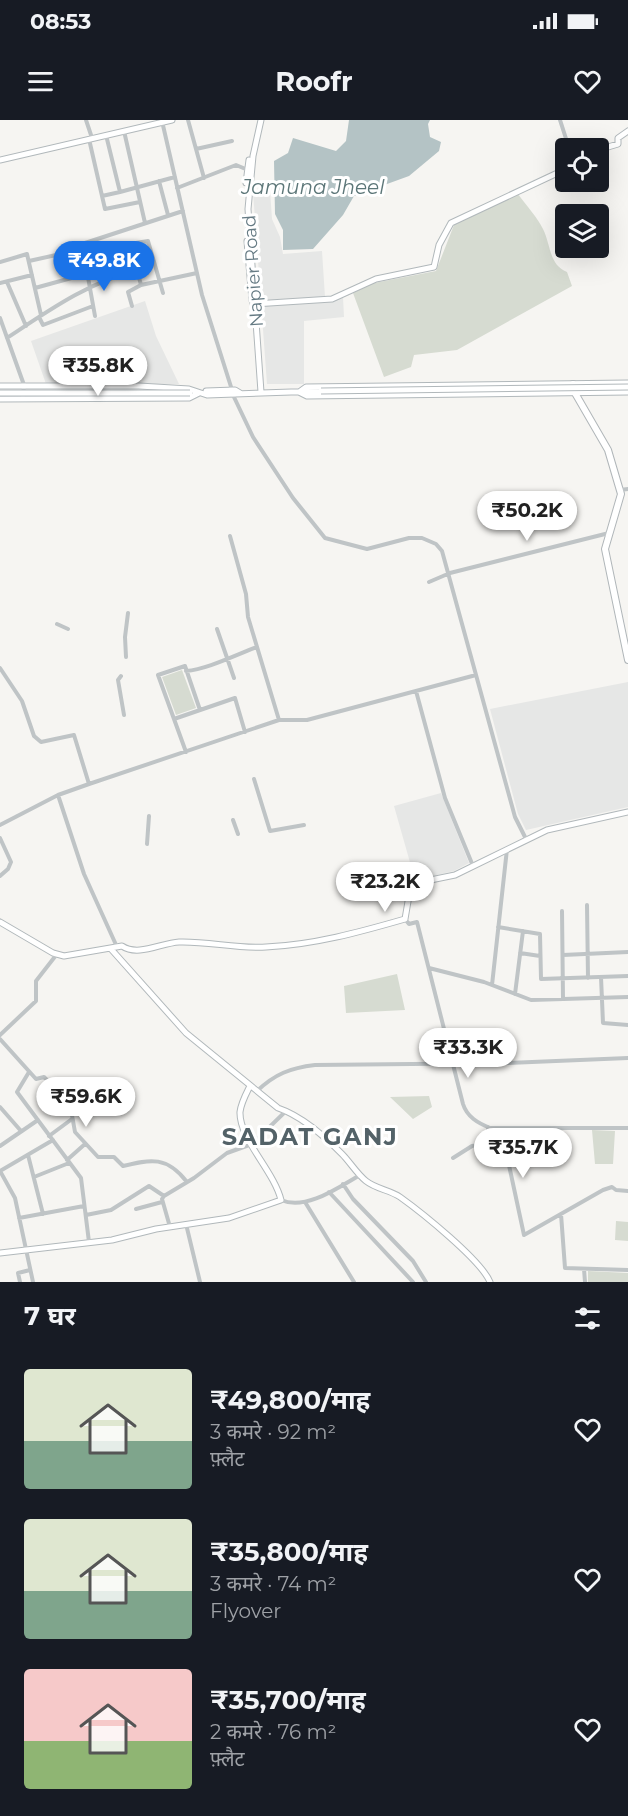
<!DOCTYPE html>
<html lang="hi">
<meta charset="utf-8">
<style>
body{margin:0;font-family:Montserrat,"Noto Sans Devanagari",sans-serif;background:#242831;color:#f1f3f6;height:100vh;display:flex;flex-direction:column;font-size:22px;white-space:nowrap}
*{box-sizing:border-box;margin:0}
p{font-size:20px;color:#9ea1a6}
.icon{flex:none;width:33px;height:33px;fill:none;stroke:currentColor;stroke-width:2;stroke-linecap:round;stroke-linejoin:round}
.map{position:relative;height:1162px;overflow:hidden}
.side{display:flex;flex-direction:column;background:#171b24;flex:1}
.side>*{flex:none}
.buttons{position:absolute;left:555px;top:18px;display:grid;gap:12px}
.buttons a{display:grid;place-items:center;width:54px;height:54px;border-radius:6px;background:#171b24;box-shadow:0 6px 24px #0002;font-size:30px}
.price{position:absolute;translate:-50% -51px;padding:0 14px;border-radius:21px;background:#fff;color:#222;font-size:20px;line-height:39px;filter:drop-shadow(0 2px 3px #0008)}
.price::after{content:'';position:absolute;left:50%;top:36px;width:18px;height:14px;margin-left:-9px;background:inherit;clip-path:polygon(0 0,100% 0,50% 100%)}
.price.on{background:#1a73e8;color:#fff}
ul{padding:0;list-style:none}
li{display:flex;align-items:center;gap:18px;height:150px;padding:0 24px}
li span{display:grid;place-items:center;flex:none;width:168px;height:120px;border-radius:6px;color:#555}
li>.icon{margin-inline-start:auto}
span .icon{width:72px;height:72px;fill:#fffc;stroke-width:1}
li b{font-size:26px}
h2{display:flex;justify-content:space-between;align-items:center;height:72px;padding:0 24px;font-size:26px}
.status{display:flex;justify-content:space-between;align-items:center;height:42px;padding:0 30px;background:#171b24;direction:ltr}
.status svg{height:16px;fill:currentColor}
header{display:flex;justify-content:space-between;align-items:center;height:78px;padding:0 24px;background:#171b24;font-size:27px;font-weight:700}
.map>svg:first-child{display:block}
</style>
<div class="status"><b>08:53</b><svg viewBox="0 0 49 12"><path d="M0 12V9h3v3zM5 12V6h3v6zM10 12V3h3v9zM15 12V0h3v12zM26 1h20v11H26zM47 4h2v5h-2z"/></svg></div>
<header><svg class="icon" aria-label="menu" viewBox="0 0 24 24"><path d="M4 6h16M4 12h16M4 18h16"/></svg>Roofr<svg class="icon" aria-label="heart" viewBox="0 0 24 24"><path d="M12 20l-8-8c-3-5 5-10 8-4 3-6 11-1 8 4z"/></svg></header>
<div class="map">
<svg width="628" height="1162" viewBox="0 0 628 1162">
<rect width="100%" height="100%" fill="#f6f5f2"/>
<!-- built -->
<path fill="#e6e7e6" d="M270,70L272,99L280,117L283,134L322,131L325,177H343L344,197L304,201V264H267L253,72Z
M145,181L156,216L179,264H46L31,221Z
M628,562V687L526,710L518,694L490,589Z
M441,673L469,743L454,751L415,760L394,686Z"/>
<!-- green -->
<path fill="#d6dbd1" d="M518,74C526,85 537,97 543,109C551,125 549,145 567,152L572,166L457,230L414,235L411,247L384,257L353,173L374,163L436,151L454,105Z
M182,550L196,588L176,595L162,557Z
M397,854L405,890L346,893L344,866Z
M429,976L432,987L413,999L390,977Z
M592,1010L615,1011L613,1044H595Z
M616,1101L628,1102V1121L615,1120Z
M588,1151L628,1153V1162H588Z"/>
<!-- water -->
<path fill="#b4c3c5" d="M349,0H430L428,4L430,17L441,22L439,31L409,56L354,76L343,95L313,129L283,130V110L275,94L274,41L288,33L293,18L336,31L346,21Z"/>
<g fill="none" stroke-linecap="round" stroke-linejoin="round">
<!-- secondary casing -->
<g stroke="#b1b8bb" stroke-width="7">
<path id="secondary" d="M598,30L618,24V18L628,11
M0,40L172,0
M246,63L249,40
M247,121L252,180
M253,184L332,179L376,159L434,147L439,125L451,103L566,49
M0,266H139L189,269L207,275L321,271
M206,271L235,270L240,273
M261,272L248,89L253,36L261,0
M299,272L307,276L628,272
M299,272L306,267L628,263
M0,279L189,278L199,273
M0,802L53,833L64,836L122,826C138,837 161,823 179,822C208,821 237,829 266,827C313,825 360,812 405,799L411,764L455,755L547,710L628,692
M111,829L186,913L278,988C302,996 324,1016 342,1034C350,1042 357,1054 366,1061C376,1069 390,1070 400,1077C421,1092 481,1140 490,1162
M0,1133L112,1120L156,1109L229,1098L281,1080C274,1051 239,1019 240,992C241,983 246,974 250,966"/>
</g>
<!-- primary casing -->
<g stroke="#b0b6b9" stroke-width="8">
<path id="primary" d="M573,264L575,273L608,330L621,374L605,429L628,540"/>
</g>
<!-- street -->
<path stroke="#bfc4c6" stroke-width="4" d="M86,0L92,18
M188,0L204,58
M560,0L569,28
M162,1L202,175L232,270
M124,11L145,103
M89,19L105,89L140,82
M196,29L232,21
M159,61L168,95
M177,68L236,45L248,50
M120,72L175,57
M102,76L120,72L106,15
M130,124L148,121L163,173
M29,141L83,129
M0,142L27,134L41,195
M7,162L26,206
M0,163L32,155
M35,168L86,154
M132,186L128,172L141,165
M95,196L82,124L183,91
M39,197L43,205L93,186
M0,198L24,265L23,276
M7,218C48,191 89,162 137,150L141,165L197,153
M233,275L253,317L293,378L325,418L367,429L409,418H422L436,424L442,431L515,697L526,719
M620,370L628,369
M230,416L246,474L248,497L279,600
M429,462L450,453L609,413
M57,504L68,509
M217,509L234,558
M126,537L125,517L128,493
M0,548L22,581L34,616L41,622L74,615L89,664L58,675L0,705
M186,551C208,549 235,535 257,527
M121,556L118,560L124,595
M416,571L445,678L473,746
M174,599L235,578L245,612
M186,632L158,555L185,546L200,590
M254,659L270,711L304,705
M89,664L279,600H307L476,555
M58,675L84,754L117,827
M233,700L238,714
M0,718L11,742L8,749L0,756
M147,724L149,696
M587,785L588,858
M562,791L563,879
M405,799L409,804L417,802L463,984C467,997 478,1003 490,1008H628
M498,807L540,814L541,859L628,856
M520,833L540,836
M563,835L628,832
M429,848L484,862L531,880L628,877
M601,857L603,903L628,905
M492,865L507,729
M515,874L523,811
M0,915L36,881V861L57,834
M0,919L36,959L44,957L70,984L75,1012L98,1037H114L123,1046C151,1039 167,1036 187,1062
M29,952L17,972L81,1058L89,1122
M257,971C275,954 290,948 315,945L508,943L628,938
M0,987L21,1011
M501,1008L524,1115L603,1070L612,1067L616,1070L628,1071
M49,1016L72,999
M0,1026L38,1000
M28,1035L43,1094
M453,1038L472,1026L488,1024V1007
M67,1040L85,1024
M0,1051L15,1078L33,1162
M0,1051L53,1020
M34,1057L69,1043
M343,1064L353,1079L413,1141L426,1162
M329,1072L413,1162
M281,1080C306,1091 339,1067 360,1055
M305,1082L354,1162
M136,1089L162,1082
M561,1094L565,1148L628,1150
M86,1095L111,1090L149,1066L164,1076
M19,1098L84,1086
M186,1104L200,1162
M170,1107L162,1079L164,1076L194,1058L227,1033L252,1024L286,991
M584,1149L585,1162
M20,1162L18,1153L30,1150"/>
<!-- secondary -->
<use href="#secondary" stroke="#fff" stroke-width="5"/>
<!-- primary -->
<use href="#primary" stroke="#fff" stroke-width="6"/>
<!-- secondary-bridge casing -->
<g stroke="#b1b8bb" stroke-width="7" stroke-linecap="butt">
<path id="secondary-bridge" d="M321,271L628,267
M0,273H190"/>
</g>
<!-- secondary-bridge -->
<use href="#secondary-bridge" stroke="#fff" stroke-width="5"/>
</g>
<g text-anchor="middle" stroke-width="6" stroke-linejoin="round" paint-order="stroke">
<!-- street labels -->
<g font-size="18" fill="#657a83" stroke="#fff">
<text transform="translate(253 151) rotate(-94)" y="6">Napier Road</text>
</g>
<!-- water labels -->
<g font-size="20" font-style="italic" fill="#5c7678" stroke="#fff">
<text x="313" y="74">Jamuna Jheel</text>
</g>
<!-- district labels -->
<g font-size="24" font-weight="bold" letter-spacing="1.5" fill="#536268" stroke="#fff">
<text x="310" y="1025">SADAT GANJ</text>
</g>
</g>
</svg>
<div class="buttons">
<a><svg class="icon" aria-label="locate" viewBox="0 0 24 24"><circle cx="12" cy="12" r="6"/><path d="M12 2v4M12 18v4M2 12h4M18 12h4"/></svg></a>
<a><svg class="icon" aria-label="layers" viewBox="0 0 24 24"><path d="M12 4l9 5-9 5-9-5zM3 14l9 5 9-5"/></svg></a>
</div>
<b class="price on" style="left:104px;top:172px">₹49.8K</b>
<b class="price" style="left:98px;top:277px">₹35.8K</b>
<b class="price" style="left:527px;top:422px">₹50.2K</b>
<b class="price" style="left:385px;top:793px">₹23.2K</b>
<b class="price" style="left:468px;top:959px">₹33.3K</b>
<b class="price" style="left:86px;top:1008px">₹59.6K</b>
<b class="price" style="left:523px;top:1059px">₹35.7K</b>
</div>
<section class="side">
<h2>7 घर<svg class="icon" aria-label="filters" viewBox="0 0 24 24"><path d="M4 7h16M4 17h16"/><circle cx="9" cy="7" r="2"/><circle cx="15" cy="17" r="2"/></svg></h2>
<ul>
<li><span style="background:linear-gradient(#dfe7d0 60%,#7fa58c 0)"><svg class="icon" aria-label="home" viewBox="0 0 24 24"><path d="M3 11l9-7 9 7M6 9v11h12V9"/></svg></span><div><b>₹49,800/माह</b><p>3 कमरे · 92 m²</p><p>फ़्लैट</p></div><svg class="icon" aria-label="heart" viewBox="0 0 24 24"><path d="M12 20l-8-8c-3-5 5-10 8-4 3-6 11-1 8 4z"/></svg></li>
<li><span style="background:linear-gradient(#dfe7d0 60%,#7fa58c 0)"><svg class="icon" aria-label="home" viewBox="0 0 24 24"><path d="M3 11l9-7 9 7M6 9v11h12V9"/></svg></span><div><b>₹35,800/माह</b><p>3 कमरे · 74 m²</p><p>Flyover</p></div><svg class="icon" aria-label="heart" viewBox="0 0 24 24"><path d="M12 20l-8-8c-3-5 5-10 8-4 3-6 11-1 8 4z"/></svg></li>
<li><span style="background:linear-gradient(#f6c9c9 60%,#8fb573 0)"><svg class="icon" aria-label="home" viewBox="0 0 24 24"><path d="M3 11l9-7 9 7M6 9v11h12V9"/></svg></span><div><b>₹35,700/माह</b><p>2 कमरे · 76 m²</p><p>फ़्लैट</p></div><svg class="icon" aria-label="heart" viewBox="0 0 24 24"><path d="M12 20l-8-8c-3-5 5-10 8-4 3-6 11-1 8 4z"/></svg></li>
</ul>
</section>
